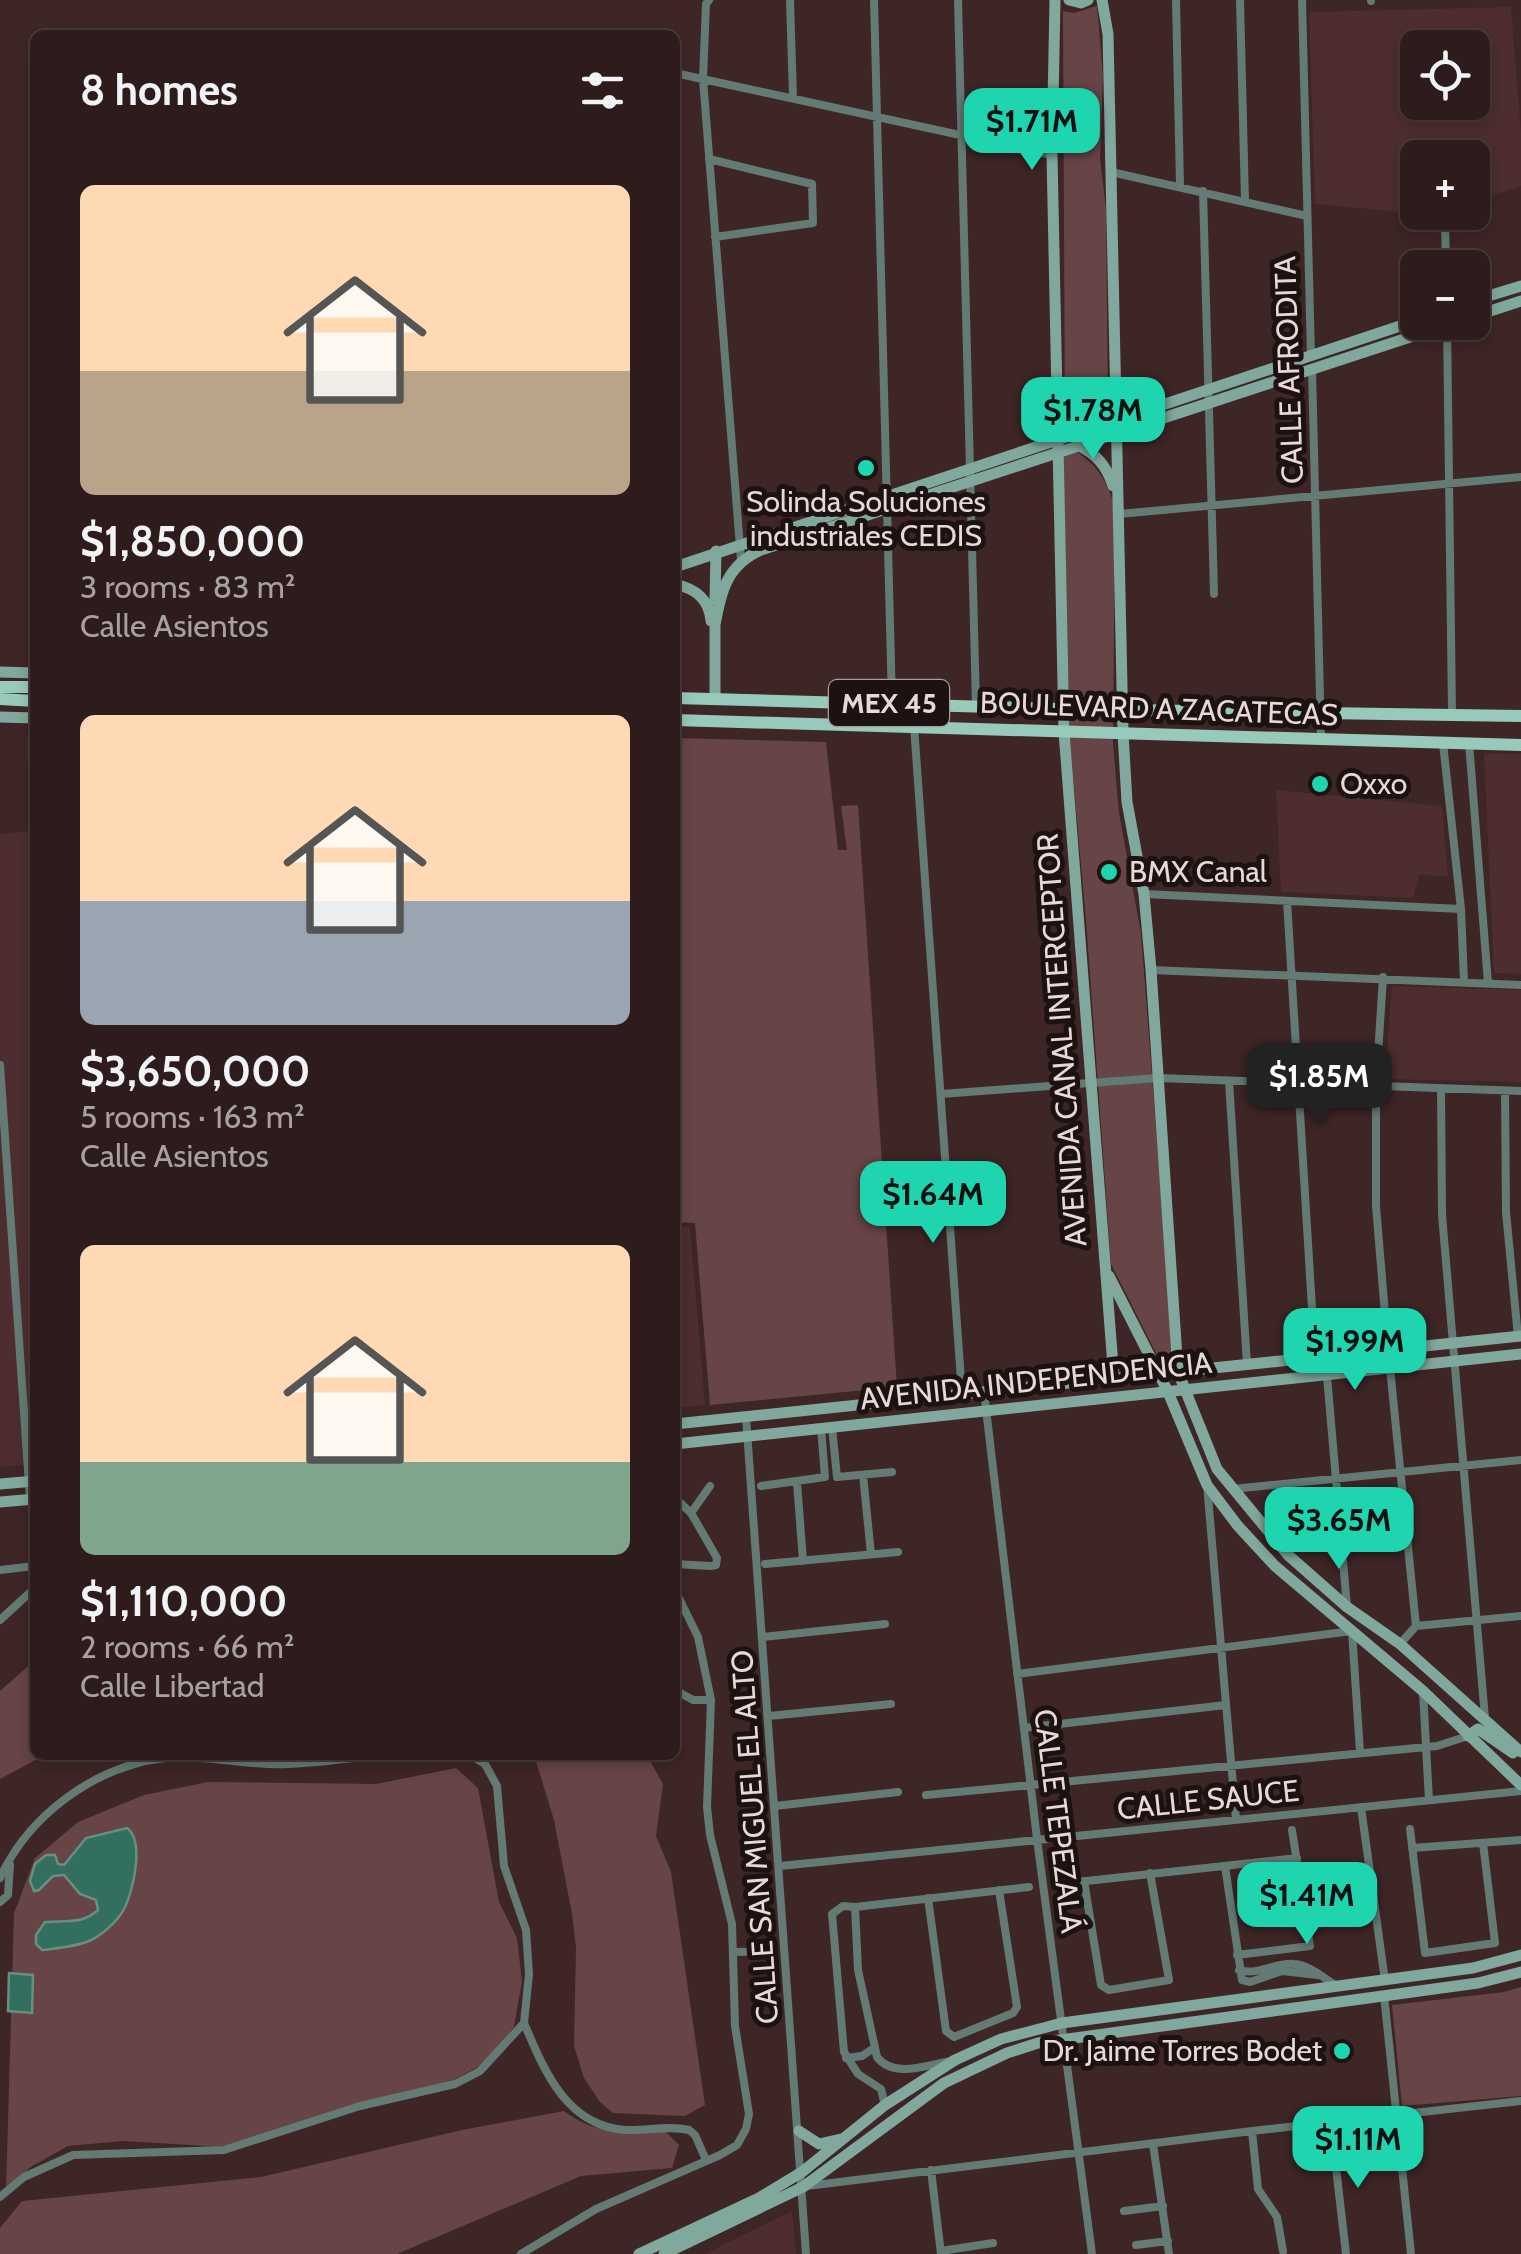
<!DOCTYPE html>
<meta charset="utf-8">
<style>
body{margin:0;font-family:Cabin,sans-serif;background:#3a2929;color:#f1f3f6;height:100vh;display:flex;flex-direction:column;font-size:38px;white-space:nowrap}
*{box-sizing:border-box;margin:0}
p{font-size:32px;color:#a7a1a3}
.icon{flex:none;width:55px;height:55px;fill:none;stroke:currentColor;stroke-width:2;stroke-linecap:round;stroke-linejoin:round}
.map{position:relative;flex:1;overflow:hidden}
.panel{position:absolute;left:30px;top:30px;width:650px;height:1730px;display:flex;flex-direction:column;background:#2e1c1c;border-radius:15px;box-shadow:0 5px 15px #0003,0 0 0 2px #493a3b}
.panel>*{flex:none}
.controls{position:absolute;left:1400px;top:30px;display:grid;gap:20px}
.controls a{display:grid;place-items:center;width:90px;height:90px;border-radius:15px;background:#2e1c1c;box-shadow:0 5px 15px #0003,0 0 0 2px #493a3b;font-size:50px}
.price{position:absolute;translate:-50% -85px;padding:0 22px;border-radius:20px;background:#1fd5b0;color:#111;font-size:32px;line-height:65px;filter:drop-shadow(0 2px 5px #0008)}
.price::after{content:'';position:absolute;left:50%;top:60px;width:30px;height:22px;margin-left:-15px;background:inherit;clip-path:polygon(0 0,100% 0,50% 100%)}
.price.current{background:#222;color:#fff}
ul{padding:0;list-style:none}
li{display:grid;align-content:center;gap:20px;height:530px;padding:0 50px}
li span{display:grid;place-items:center;height:310px;border-radius:15px;color:#555}
li>.icon{margin-inline-start:auto}
span .icon{width:180px;height:180px;fill:#fffc;stroke-width:1}
li b{font-size:42px}
h2{display:flex;justify-content:space-between;align-items:center;height:120px;padding:0 50px;font-size:42px}
.map>svg:first-child{display:block}
</style>
<div class="map">
<svg width="1521" height="2254" viewBox="0 0 1521 2254">
<rect width="100%" height="100%" fill="#3e2526"/>
<!-- built -->
<path fill="#4d2d2f" fill-rule="evenodd" d="M1511,7L1521,132V186L1473,202L1472,158H1418V212L1441,213L1434,215L1315,204L1309,12ZM1418,48H1472V102H1418Z
M27,737H35V1464L0,1467V834L30,831Z
M1484,753L1521,754V974L1494,973Z
M1276,790L1442,806L1448,876L1419,875L1413,898L1281,892Z
M1392,986L1521,990V1082L1385,1079Z
M675,1227H690L705,1405L675,1408Z
M792,2211L796,2254H705Z"/>
<!-- green -->
<path fill="#674445" d="M1097,6L1103,75L1100,159L1106,209L1108,414L1065,428L1063,11L1074,13Z
M1075,450C1100,469 1104,476 1115,506L1113,744L1119,813L1141,933L1174,1363L1163,1367L1111,1264L1086,920L1070,742L1063,454Z
M675,738L826,742L838,850H847L841,806L858,805L897,1387L710,1405L695,1223L675,1222Z
M35,1660V1755H45L0,1779V1691Z
M534,1755H647L663,1784L656,1836L671,1872L705,2105L685,2116L613,2113L600,2102L584,2078L574,2046L576,1948L572,1914L554,1820Z
M456,1768L478,1788L499,1902L517,1938L522,1981L514,2027L489,2061L449,2082L224,2147L123,2141L68,2146L32,2166L6,2190L14,1913L35,1858L78,1822L144,1795L208,1782L376,1784Z
M1521,1987V2096L1402,2106L1392,2005L1504,1992Z
M564,2111C598,2136 623,2132 664,2130L679,2145L672,2168L581,2176L397,2254H0V2228L22,2201L261,2177L462,2130Z"/>
<!-- water -->
<path fill="#326f5f" stroke="#698e83" stroke-width="2.5" d="M127,1828C145,1841 133,1892 124,1909C118,1921 101,1936 89,1941C75,1947 57,1948 42,1950L36,1944V1935L45,1922C65,1920 82,1925 98,1910L96,1900L80,1894L64,1875L53,1876L39,1890L34,1891L30,1881L35,1864L46,1855H55L58,1864L64,1865L86,1838Z
M9,1973L33,1975L32,2013L8,2011Z"/>
<g fill="none" stroke-linecap="round" stroke-linejoin="round">
<!-- street -->
<path stroke="#637b74" stroke-width="8" d="M709,0L706,4L703,79L741,560
M790,0L793,97
M874,0L892,703
M958,0L976,705
M1176,0L1180,186
M1240,0L1245,201
M1302,0L1311,355
M1371,0V1
M675,73L1052,155
M709,159L812,184L813,223L715,237
M1111,172L1307,216
M1203,191L1214,594
M1445,220L1446,268
M1447,323L1452,713
M1312,369L1321,738
M1119,514L1521,477
M914,726L962,1394
M1443,743L1461,909L1464,982
M1469,743L1488,983
M1144,894L1461,909
M1287,901L1315,1357
M1151,970L1521,985
M1383,977L1376,1086V1206L1388,1350
M0,1065L30,1499
M1229,1081L1247,1364
M1441,1088L1442,1215L1485,1718
M1505,1091L1506,1212L1518,1337
M941,1094L1158,1078L1521,1091
M1390,1368L1416,1626
M1327,1376L1347,1607
M984,1392L1037,1839L1092,2254
M746,1417L806,2254
M832,1427L837,1477L892,1472
M863,1475L871,1554
M797,1482L803,1561
M1207,1485L1236,1819
M761,1486L825,1477L821,1428
M1233,1489L1521,1460
M675,1498L691,1513L717,1558L716,1565L711,1566L675,1564
M691,1513L710,1486
M765,1564L898,1552
M0,1570L35,1566
M0,1620L35,1588
M763,1637L885,1624
M1400,1644L1416,1626L1521,1616
M1017,1674L1352,1631L1360,1752
M675,1690L693,1700H711
M1423,1691L1429,1800
M769,1716L891,1704
M1024,1728L1226,1705
M926,1795L1437,1746L1468,1736
M775,1806L898,1792
M1361,1807L1385,1981
M1410,1829L1425,1953L1495,1943L1483,1843
M1412,1848L1521,1840
M780,1866L1521,1791
M1225,1866L1242,1980L1250,1982L1282,1971L1318,1975
M0,1878C29,1815 95,1766 165,1758C206,1754 247,1766 287,1764C320,1763 353,1757 386,1755
M1084,1881L1101,1985L1109,1990L1169,1980L1150,1873
M1059,1884L1297,1858
M928,1898L946,2031L954,2037L1013,2013L1017,2007L999,1890
M0,1902L8,1895L10,1865
M855,1907L858,1970L877,2057C894,2079 927,2065 951,2061
M736,1952L771,1951
M1237,1955L1310,1946L1292,1830
M1239,1970C1260,1976 1274,1962 1294,1964C1310,1965 1323,1978 1337,1986
M1384,1995L1411,2254
M524,2023C544,2070 566,2126 626,2130C647,2131 669,2125 689,2130L695,2135L706,2160
M846,2058L862,2056L874,2048
M885,2105L881,2089L858,2074L844,2052L832,1914L843,1906L855,1907L1029,1887
M1252,2131L1258,2189L1277,2217L1283,2251
M1332,2133L1346,2254
M1153,2144L1169,2254
M931,2170L941,2254
M807,2186L1252,2131L1521,2101
M0,2197L24,2177L73,2155L224,2150L360,2106L455,2084L480,2071L524,2023L529,1974L526,1930L504,1866L497,1786L485,1764L470,1755
M1124,2211L1163,2206
M1136,2245L1168,2241
M941,2251L993,2243
M521,2254L596,2209L720,2155L737,2145L746,2129L749,2114L735,2026L732,1924L710,1835L707,1807L711,1700L698,1637L675,1590"/>
<!-- secondary -->
<path stroke="#80a89c" stroke-width="11" d="M1055,0L1052,155L1064,732L1114,1379
M1069,0L1081,3L1088,0
M1102,0L1108,34L1123,733L1127,802L1144,894L1151,970L1178,1372L1217,1469L1288,1555L1347,1607L1400,1644L1521,1752
M1472,301L1521,286
M1472,317L1521,301
M1078,445C1096,454 1107,466 1113,486
M675,567L1418,320
M675,584C696,589 709,599 711,621
M715,600L716,551
M715,625C721,591 727,565 761,550L1456,322
M0,672L35,673
M715,699V618
M0,717L35,718
M1109,1276L1168,1392L1207,1485L1238,1526L1275,1566L1423,1691L1521,1785
M675,1424L1521,1336
M675,1444L1521,1354
M0,1484L35,1481
M0,1502L35,1499
M1468,1736L1478,1729L1513,1753
M799,2131L819,2144L841,2139
M639,2254L759,2198L802,2172L885,2105L955,2060L1001,2039L1062,2023L1473,1968L1521,1955
M664,2254L803,2187L944,2083L1007,2053L1038,2043L1478,1983L1521,1972"/>
<!-- primary -->
<path stroke="#97caba" stroke-width="12" d="M0,687H35
M675,698L1064,709L1521,716
M0,699L35,701
M675,720L1521,745"/>
</g>
<!-- markers -->
<g fill="#1fd5b0" stroke="#1d1212" stroke-width="4">
<circle cx="866" cy="468" r="10"/>
<circle cx="1320" cy="784" r="10"/>
<circle cx="1109" cy="872" r="10"/>
<circle cx="1342" cy="2051" r="10"/>
</g>
<g text-anchor="middle" stroke-width="10" stroke-linejoin="round" paint-order="stroke">
<!-- shield labels -->
<rect fill="#1d1212" stroke="#ac9d9d" stroke-width="2.5" x="829" y="680" width="120" height="46" rx="8"/>
<g font-size="28" font-weight="bold" fill="#e9d8d8">
<text x="889" y="713">MEX 45</text>
</g>
<!-- street labels -->
<g font-size="30" fill="#e9d8d8" stroke="#1d1212">
<text transform="translate(1289 370) rotate(-92)" y="10">CALLE AFRODITA</text>
<text transform="translate(1159 709) rotate(2)" y="10">BOULEVARD A ZACATECAS</text>
<text transform="translate(1062 1040) rotate(-94)" y="10">AVENIDA CANAL INTERCEPTOR</text>
<text transform="translate(1036 1381) rotate(-6)" y="10">AVENIDA INDEPENDENCIA</text>
<text transform="translate(1208 1800) rotate(-6)" y="10">CALLE SAUCE</text>
<text transform="translate(1058 1821) rotate(83)" y="10">CALLE TEPEZALÁ</text>
<text transform="translate(755 1837) rotate(-94)" y="10">CALLE SAN MIGUEL EL ALTO</text>
</g>
<!-- poi labels -->
<g font-size="30" fill="#e9d8d8" stroke="#1d1212" text-anchor="start">
<text x="866" y="512" text-anchor="middle">Solinda Soluciones<tspan x="866" dy="34">industriales CEDIS</tspan></text>
<text x="1340" y="794">Oxxo</text>
<text x="1129" y="882">BMX Canal</text>
<text x="1322" y="2061" text-anchor="end">Dr. Jaime Torres Bodet</text>
</g>
</g>
</svg>
<div class="controls">
<a><svg class="icon" aria-label="locate" viewBox="0 0 24 24"><circle cx="12" cy="12" r="6"/><path d="M12 2v4M12 18v4M2 12h4M18 12h4"/></svg></a>
<a>+</a>
<a>−</a>
</div>
<b class="price" style="left:1032px;top:173px">$1.71M</b>
<b class="price" style="left:1093px;top:462px">$1.78M</b>
<b class="price current" style="left:1319px;top:1128px">$1.85M</b>
<b class="price" style="left:933px;top:1246px">$1.64M</b>
<b class="price" style="left:1355px;top:1393px">$1.99M</b>
<b class="price" style="left:1339px;top:1572px">$3.65M</b>
<b class="price" style="left:1307px;top:1947px">$1.41M</b>
<b class="price" style="left:1358px;top:2191px">$1.11M</b>
<section class="panel">
<h2>8 homes<svg class="icon" aria-label="filters" viewBox="0 0 24 24"><path d="M4 7h16M4 17h16"/><circle cx="9" cy="7" r="2"/><circle cx="15" cy="17" r="2"/></svg></h2>
<ul>
<li><span style="background:linear-gradient(#ffd9b3 60%,#b9a48a 0)"><svg class="icon" aria-label="home" viewBox="0 0 24 24"><path d="M3 11l9-7 9 7M6 9v11h12V9"/></svg></span><div><b>$1,850,000</b><p>3 rooms · 83 m²</p><p>Calle Asientos</p></div></li>
<li><span style="background:linear-gradient(#ffd9b3 60%,#9aa5b1 0)"><svg class="icon" aria-label="home" viewBox="0 0 24 24"><path d="M3 11l9-7 9 7M6 9v11h12V9"/></svg></span><div><b>$3,650,000</b><p>5 rooms · 163 m²</p><p>Calle Asientos</p></div></li>
<li><span style="background:linear-gradient(#ffd9b3 70%,#7fa58c 0)"><svg class="icon" aria-label="home" viewBox="0 0 24 24"><path d="M3 11l9-7 9 7M6 9v11h12V9"/></svg></span><div><b>$1,110,000</b><p>2 rooms · 66 m²</p><p>Calle Libertad</p></div></li>
</ul>
</section>
</div>
